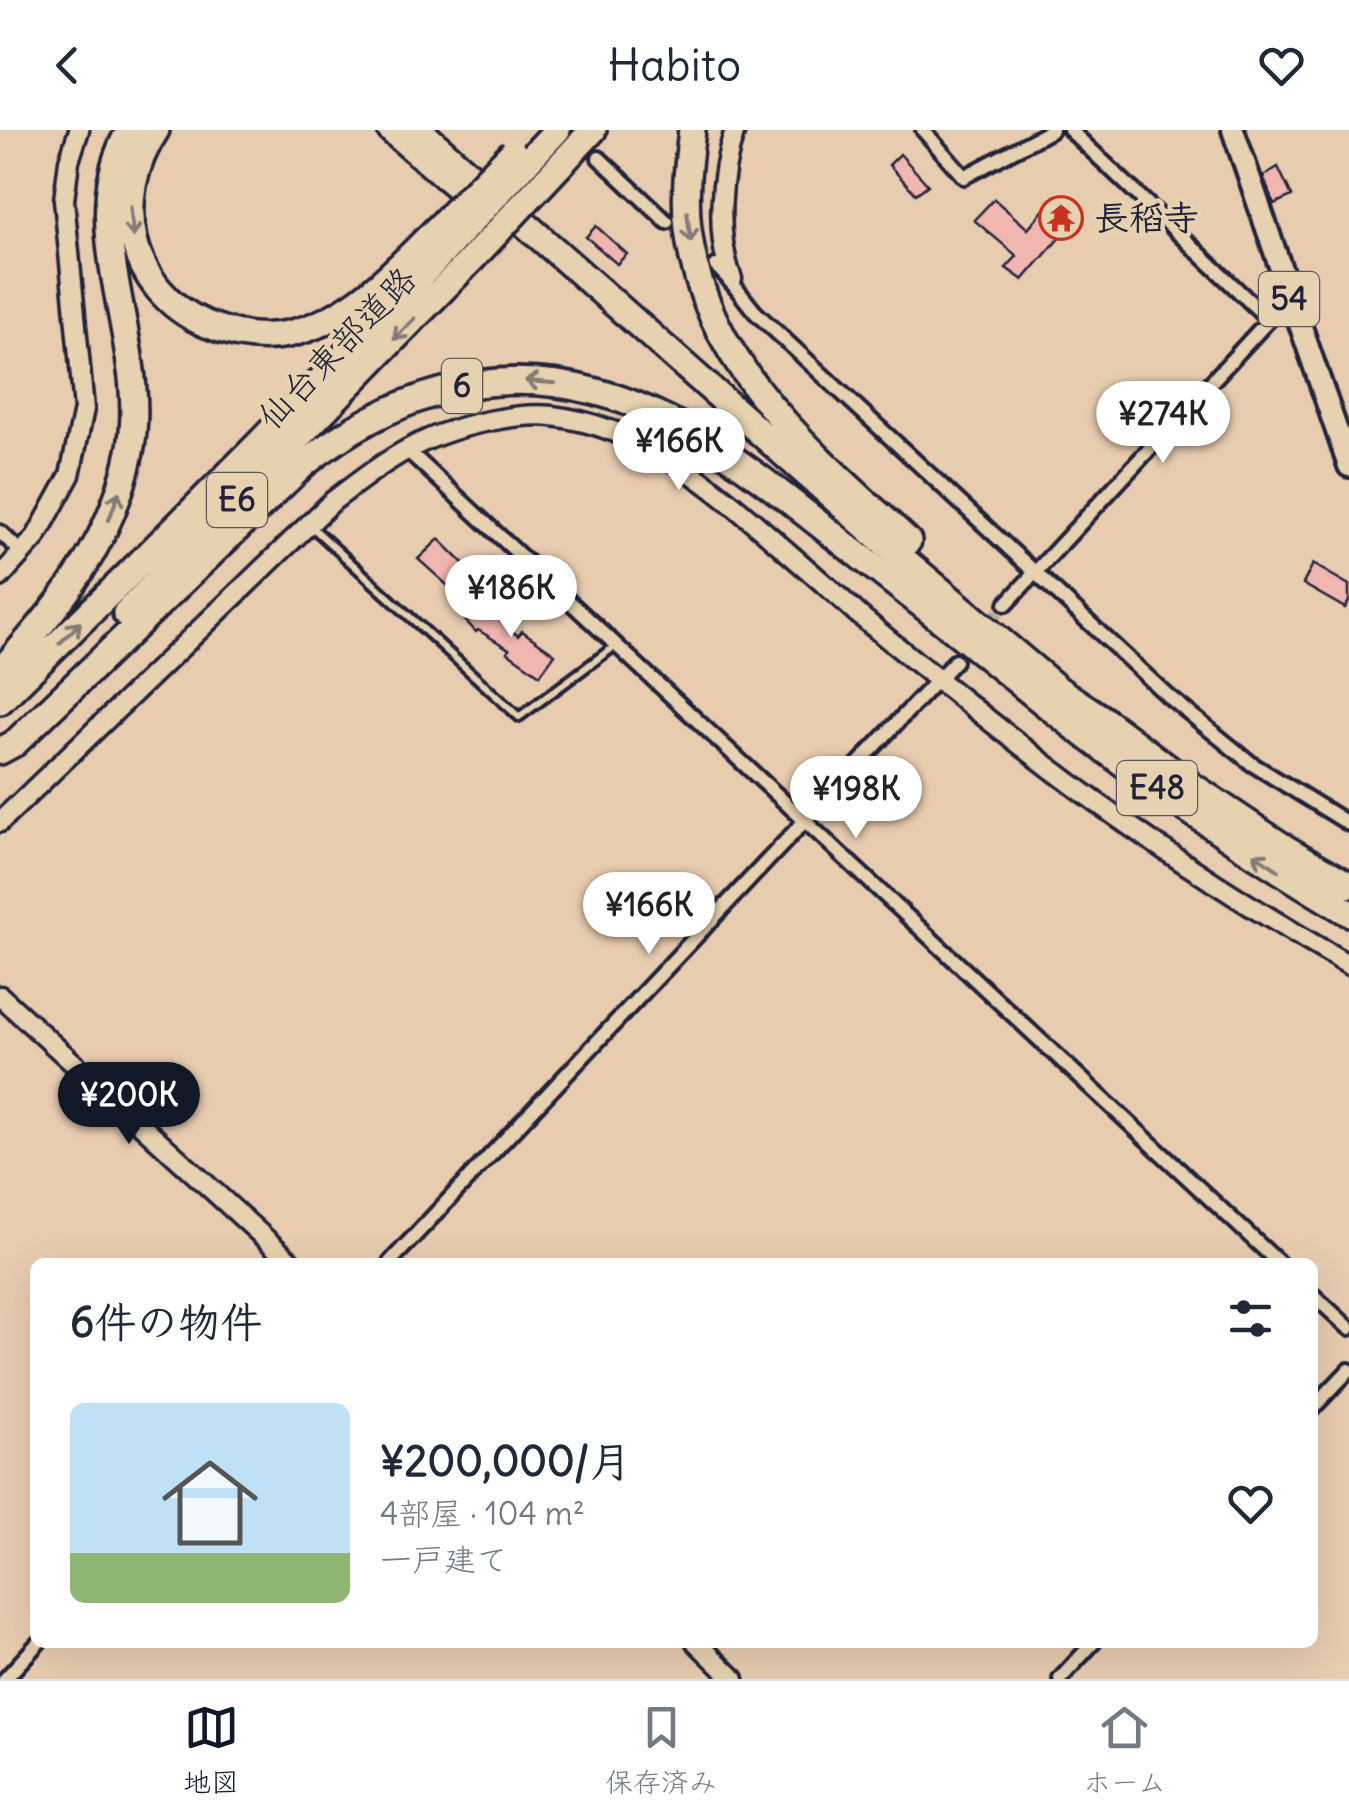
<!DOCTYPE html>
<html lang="ja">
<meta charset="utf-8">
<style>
body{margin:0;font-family:Delius,"Klee One",sans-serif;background:#f6f6f7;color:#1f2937;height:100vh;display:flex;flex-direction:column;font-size:38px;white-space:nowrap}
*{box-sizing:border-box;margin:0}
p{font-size:32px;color:#747a83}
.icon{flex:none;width:55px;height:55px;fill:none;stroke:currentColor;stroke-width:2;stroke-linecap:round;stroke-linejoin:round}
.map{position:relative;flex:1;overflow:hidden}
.panel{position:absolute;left:30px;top:1128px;width:1288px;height:390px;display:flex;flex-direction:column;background:#fff;border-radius:15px;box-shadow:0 10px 40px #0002}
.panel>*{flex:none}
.price{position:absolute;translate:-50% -85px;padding:0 22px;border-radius:35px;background:#fff;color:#222;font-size:32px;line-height:65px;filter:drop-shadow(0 2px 5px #0008)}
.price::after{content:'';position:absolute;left:50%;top:60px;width:30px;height:22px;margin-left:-15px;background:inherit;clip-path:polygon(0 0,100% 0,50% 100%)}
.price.current{background:#111827;color:#fff}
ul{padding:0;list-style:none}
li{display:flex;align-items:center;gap:30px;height:250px;padding:0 40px}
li+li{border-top:2px solid #e0e1e3}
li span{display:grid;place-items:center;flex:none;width:280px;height:200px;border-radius:15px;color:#555}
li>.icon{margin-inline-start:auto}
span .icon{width:120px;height:120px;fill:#fffc;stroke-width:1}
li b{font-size:42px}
h2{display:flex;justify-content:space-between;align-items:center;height:120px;padding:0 40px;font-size:42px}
header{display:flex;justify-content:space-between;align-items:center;height:130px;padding:0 40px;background:#fff;font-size:45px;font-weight:600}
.dock{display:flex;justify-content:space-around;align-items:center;height:140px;border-top:2px solid #e0e1e3;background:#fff;font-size:28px;color:#747a83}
.dock a{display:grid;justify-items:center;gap:5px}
.dock .current{color:#111827}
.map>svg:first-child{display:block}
</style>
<header><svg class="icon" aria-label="back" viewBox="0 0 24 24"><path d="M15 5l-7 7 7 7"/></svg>Habito<svg class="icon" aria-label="heart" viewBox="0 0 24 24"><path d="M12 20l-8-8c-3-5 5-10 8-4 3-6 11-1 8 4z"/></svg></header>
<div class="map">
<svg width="1349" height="1549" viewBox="0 0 1349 1549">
<rect width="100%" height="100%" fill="#e8ccb0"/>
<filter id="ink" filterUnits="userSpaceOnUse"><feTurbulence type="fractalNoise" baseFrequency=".01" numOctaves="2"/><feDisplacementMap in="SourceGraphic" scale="20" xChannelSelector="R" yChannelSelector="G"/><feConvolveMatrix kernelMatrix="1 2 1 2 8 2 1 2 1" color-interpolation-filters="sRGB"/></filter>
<g filter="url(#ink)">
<!-- building -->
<path fill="#f1b6af" stroke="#22223b" stroke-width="2.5" d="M900,24L928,55L916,64L889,35Z
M1278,37L1292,66L1274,74L1263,46Z
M1055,66L1080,84L1023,150L1006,138L1017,126L974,90L994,69L1028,99Z
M596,96L627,124L617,134L586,107Z
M439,409L476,446L457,464L418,429Z
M1313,434L1349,455V471L1345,478L1303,454Z
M480,473L518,506L522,501L555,524L540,545L507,522L509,519L478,500L476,502L465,490Z"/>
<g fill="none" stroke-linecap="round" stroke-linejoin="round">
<!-- minor-tunnel -->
<path stroke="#c0aa99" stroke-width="12" stroke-dasharray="12 6" stroke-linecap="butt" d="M569,0L599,28
M955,531L1006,474"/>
<!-- service casing -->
<g stroke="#22223b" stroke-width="14">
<path id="service" d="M311,396L519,587L615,516"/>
</g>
<!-- minor casing -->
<g stroke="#22223b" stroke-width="20">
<path id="minor" d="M923,0L964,47L1052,0
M1070,0L1269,190
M599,28L667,92
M716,136C732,150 742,167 756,183L1168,566L1252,634L1349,694
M406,319L1278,1132
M0,402L22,423
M1006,474L1289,168
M390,1132L955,531
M1312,1164L1349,1198
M1312,1279L1349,1240
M5,1549L39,1512
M1060,1549L1094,1512"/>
</g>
<!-- tertiary casing -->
<g stroke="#22223b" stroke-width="25">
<path id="tertiary" d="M732,149C715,104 720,45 735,0
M0,447L36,407L70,345L84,279L64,70L69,31L79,0
M0,692L333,371C390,327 426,301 500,289C516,286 535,284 552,286C646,297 717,360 784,419C809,441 834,462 858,484C912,530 967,573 1023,617C1126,698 1236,770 1349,835
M0,866L291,1132
M696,1512L734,1549"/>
</g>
<!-- primary casing -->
<g stroke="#22223b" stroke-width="28">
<path id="primary" d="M1233,0L1349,336"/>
</g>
<!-- motorway casing -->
<g stroke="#22223b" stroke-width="32">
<path id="motorway" d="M156,0C110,68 127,160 206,194C233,205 259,210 288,204C352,190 392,143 437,99
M391,0L479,75
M419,0L897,424L1059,560L1104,590L1192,656L1285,718L1349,755
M692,0C688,33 684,66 688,99C703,235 815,325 908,411
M526,33L557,0
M545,51L593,0
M126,483L472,129
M0,542C61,473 111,415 130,322C152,218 72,94 130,0
M0,571C154,420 307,268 454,110
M0,621L15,613L304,334C388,267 486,233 593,261C688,285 768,354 843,413C901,458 958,503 1015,549C1120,636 1232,713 1349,783"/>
</g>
<!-- service -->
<use href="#service" stroke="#e6d2b0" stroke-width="6"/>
<!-- minor -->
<use href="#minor" stroke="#e6d2b0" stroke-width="12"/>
<!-- tertiary -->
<use href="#tertiary" stroke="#e6d2b0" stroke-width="18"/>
<!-- primary -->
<use href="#primary" stroke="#e6d2b0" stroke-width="20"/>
<!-- motorway -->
<use href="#motorway" stroke="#e6d2b0" stroke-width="25"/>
<!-- motorway-bridge casing -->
<g stroke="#22223b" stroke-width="32" stroke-linecap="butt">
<path id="motorway-bridge" d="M437,99L513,22
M454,110L526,33
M472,129L545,51"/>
</g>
<!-- motorway-bridge -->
<use href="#motorway-bridge" stroke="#e6d2b0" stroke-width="25"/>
</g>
<!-- one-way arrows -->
<defs><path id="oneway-shaft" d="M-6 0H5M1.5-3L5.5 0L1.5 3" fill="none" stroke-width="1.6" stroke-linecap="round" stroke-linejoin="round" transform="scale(2.5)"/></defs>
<g stroke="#847a76">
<use href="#oneway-shaft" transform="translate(132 92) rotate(84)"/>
<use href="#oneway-shaft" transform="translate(689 97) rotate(83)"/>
<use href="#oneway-shaft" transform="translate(404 199) rotate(134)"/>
<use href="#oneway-shaft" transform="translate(540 252) rotate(-175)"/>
<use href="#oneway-shaft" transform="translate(114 376) rotate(-70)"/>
<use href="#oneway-shaft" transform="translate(70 503) rotate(-45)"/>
<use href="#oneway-shaft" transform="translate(1266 732) rotate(-147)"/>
</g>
</g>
<!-- icons -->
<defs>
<g id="temple-ring" transform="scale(2.25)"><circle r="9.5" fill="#e6d2b0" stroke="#c8321e" stroke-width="1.5"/><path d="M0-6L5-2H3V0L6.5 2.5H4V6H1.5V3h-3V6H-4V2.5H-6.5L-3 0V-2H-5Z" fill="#c8321e"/></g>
</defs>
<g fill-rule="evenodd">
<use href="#temple-ring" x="1061" y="88"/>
</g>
<g text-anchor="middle" stroke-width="9" stroke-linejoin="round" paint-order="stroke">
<!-- shield labels -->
<g fill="#e6d2b0" stroke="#5d575e" stroke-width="2.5">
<rect x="1259" y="142" width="60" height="54" rx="8"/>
<rect x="442" y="229" width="40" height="54" rx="8"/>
<rect x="207" y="343" width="60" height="54" rx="8"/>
<rect x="1117" y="631" width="80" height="54" rx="8"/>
</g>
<g font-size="32" font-weight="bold" fill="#22223b">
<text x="1289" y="180">54</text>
<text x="462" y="267">6</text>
<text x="237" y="381">E6</text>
<text x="1157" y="669">E48</text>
</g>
<!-- poi labels -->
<g font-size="35" font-weight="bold" fill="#22223b" stroke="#e6d2b0" text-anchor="start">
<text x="1094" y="100">長稻寺</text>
</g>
<!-- street labels -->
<g font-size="35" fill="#22223b" stroke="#e6d2b0">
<text transform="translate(337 218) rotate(-46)" y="12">仙台東部道路</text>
</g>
</g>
</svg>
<b class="price" style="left:1163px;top:336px">¥274K</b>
<b class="price" style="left:679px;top:363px">¥166K</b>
<b class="price" style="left:511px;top:510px">¥186K</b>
<b class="price" style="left:856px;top:711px">¥198K</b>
<b class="price" style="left:649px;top:827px">¥166K</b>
<b class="price current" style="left:129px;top:1017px">¥200K</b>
<section class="panel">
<h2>6件の物件<svg class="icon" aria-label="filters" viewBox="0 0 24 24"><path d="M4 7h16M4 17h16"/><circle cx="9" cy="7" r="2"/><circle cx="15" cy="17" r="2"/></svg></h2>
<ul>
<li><span style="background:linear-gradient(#bfe0f5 75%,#8fb573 0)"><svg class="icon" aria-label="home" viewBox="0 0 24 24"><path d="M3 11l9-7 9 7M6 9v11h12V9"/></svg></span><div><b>¥200,000/月</b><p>4部屋 · 104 m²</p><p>一戸建て</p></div><svg class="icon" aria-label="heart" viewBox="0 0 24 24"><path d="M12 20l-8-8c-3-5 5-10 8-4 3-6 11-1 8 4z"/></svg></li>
</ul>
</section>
</div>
<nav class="dock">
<a class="current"><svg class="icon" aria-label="map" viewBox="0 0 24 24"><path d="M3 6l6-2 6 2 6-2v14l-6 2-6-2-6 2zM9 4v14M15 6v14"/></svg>地図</a>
<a><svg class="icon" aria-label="saved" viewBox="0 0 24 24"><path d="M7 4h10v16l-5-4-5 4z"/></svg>保存済み</a>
<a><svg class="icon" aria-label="home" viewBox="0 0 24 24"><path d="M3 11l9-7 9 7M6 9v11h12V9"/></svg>ホーム</a>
</nav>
